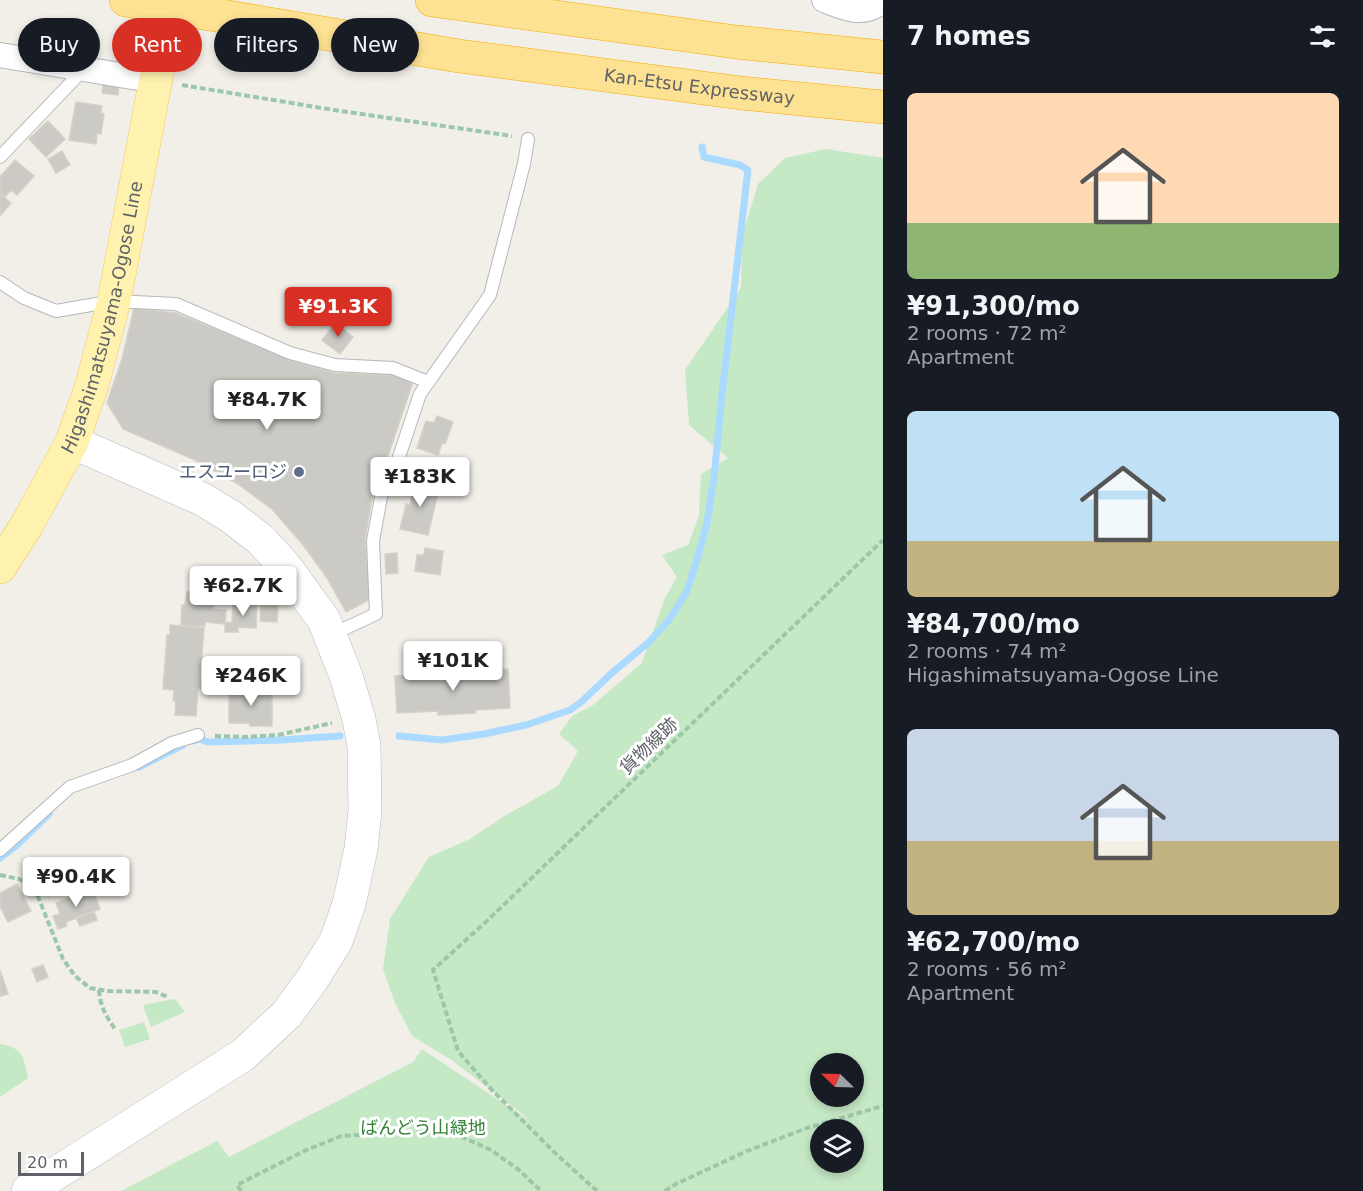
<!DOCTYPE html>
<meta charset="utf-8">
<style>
body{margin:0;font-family:"DejaVu Sans","Noto Sans JP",sans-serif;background:#242831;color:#f1f3f6;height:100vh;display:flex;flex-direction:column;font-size:22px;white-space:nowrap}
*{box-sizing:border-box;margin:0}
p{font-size:20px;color:#9ea1a6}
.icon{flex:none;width:33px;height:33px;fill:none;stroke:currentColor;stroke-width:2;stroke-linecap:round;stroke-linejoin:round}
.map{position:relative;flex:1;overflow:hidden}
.panel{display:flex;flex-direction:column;background:#171b24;width:480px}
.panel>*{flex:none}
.guide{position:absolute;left:18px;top:18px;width:570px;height:54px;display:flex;gap:12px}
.needle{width:39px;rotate:293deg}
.fabs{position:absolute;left:810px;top:1053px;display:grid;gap:12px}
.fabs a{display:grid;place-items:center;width:54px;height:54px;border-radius:50%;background:#171b24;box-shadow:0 3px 9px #0003;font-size:30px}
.scale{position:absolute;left:18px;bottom:15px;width:66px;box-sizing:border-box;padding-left:6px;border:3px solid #5f6368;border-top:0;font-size:16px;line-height:21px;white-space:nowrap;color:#5f6368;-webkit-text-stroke:4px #fff;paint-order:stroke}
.price{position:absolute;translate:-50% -51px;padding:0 14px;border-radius:6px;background:#fff;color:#222;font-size:20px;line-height:39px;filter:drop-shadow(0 2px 3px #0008)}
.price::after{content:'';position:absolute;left:50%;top:36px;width:18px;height:14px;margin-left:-9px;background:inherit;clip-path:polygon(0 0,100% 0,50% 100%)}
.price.on{background:#d93025;color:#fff}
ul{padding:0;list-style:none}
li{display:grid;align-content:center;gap:12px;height:318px;padding:0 24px}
li span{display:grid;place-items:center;height:186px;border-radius:9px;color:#555}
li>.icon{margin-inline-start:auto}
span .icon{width:108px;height:108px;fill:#fffc;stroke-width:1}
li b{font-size:26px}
h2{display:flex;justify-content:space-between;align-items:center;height:72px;padding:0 24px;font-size:26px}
.tag{padding:0 21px;border-radius:27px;background:#171b24;box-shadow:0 3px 9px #0003;font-size:21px;line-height:54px}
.tag.on{background:#d93025;color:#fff}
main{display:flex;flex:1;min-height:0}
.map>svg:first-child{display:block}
</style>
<main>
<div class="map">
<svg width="883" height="1191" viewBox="0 0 883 1191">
<rect width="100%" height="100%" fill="#f1efe8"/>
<!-- green -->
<path fill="#c5e8c5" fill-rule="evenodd" d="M826,149L883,158V1191H121L217,1141L229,1157L413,1062L422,1049L527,1119L525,1116L453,1061L412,1036L395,1003L383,969L390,919L429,857L470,839L506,815L558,786L578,751L559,734L572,716L593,705L642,663L664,600L677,577L662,555L688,545L699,516L701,474L728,458L689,425L685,370L741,288L742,236L758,184L785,158ZM820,1064H854V1096H820ZM820,1130H854V1162H820Z
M174,999L176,1000L185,1012L151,1027L143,1005Z
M144,1022L150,1039L125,1047L119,1030Z
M0,1044C23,1047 24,1058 28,1078L0,1097Z"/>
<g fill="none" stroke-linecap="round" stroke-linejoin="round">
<!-- stream -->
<path stroke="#aadaff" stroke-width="7" d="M399,736L442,740L484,734L526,725L570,710L580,703L613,672L648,643L669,620L686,593L697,560L707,523L714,478L722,394L748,170L740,165L704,157L702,147
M193,741L200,739L208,742L281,740L340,736
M139,767L183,745
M0,858L17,845L49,814"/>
</g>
<!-- building -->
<path fill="#cccac5" stroke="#d6d1c6" stroke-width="1.5" d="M103,84L119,86L118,95L102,93Z
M76,102L102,106L101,113L104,114L101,134L97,133L96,144L69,140Z
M48,121L65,139L46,157L29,139Z
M62,151L70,165L56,173L48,159Z
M15,160L34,176L17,195L11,190L5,197L0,192V177Z
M0,194L11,203L0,216Z
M134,308L175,313L302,364L335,373L408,376L412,385L391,447L372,497L365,540L371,597L369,600L346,612L327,578L304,546L272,509L238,484L195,460L123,429L107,403L122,359Z
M335,323L353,337L340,354L322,340Z
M437,416L453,422L445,444L442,443L438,455L417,448L426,421L434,423Z
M416,477L435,482L433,491L438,493L428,535L400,529L406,504L410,505Z
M425,548L443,551L440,575L415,571L417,555H424Z
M397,553L398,573L386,574L385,554Z
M192,587L215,588L213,609L226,610L225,624L205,622V626L181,625L182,605H185L187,592L192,593Z
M233,602L257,603L256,628L238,627V632H225V622L232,623Z
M261,605L278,606L277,622L260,621Z
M170,625L204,628L200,680H203L202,689H198L196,716L175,715L176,701H173L174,690L163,689L167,635H170Z
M508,669L510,708L476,710V713L438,715V711L397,713L395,676Z
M218,673H226L225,680L217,679Z
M229,688L272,689V726H250V723H229Z
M17,884L31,911L8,922L0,906V893Z
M92,889L100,909L66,922L67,926L58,929L53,916L60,914L56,903Z
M94,911L97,920L80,926L76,918Z
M43,965L48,977L37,982L32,969Z
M0,970L8,994L0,996Z"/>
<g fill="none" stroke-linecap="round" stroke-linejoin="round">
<!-- primary-tunnel -->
<path stroke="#ccccc8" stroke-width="33" stroke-dasharray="33 16" stroke-linecap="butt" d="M161,52L171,0"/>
<!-- lane casing -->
<g stroke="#b5b8bc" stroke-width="14">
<path id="lane" d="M0,157L83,70
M0,282L24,298L56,311L114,301L176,304L290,353L335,365L393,368L428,382
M331,635L376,614L373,541L381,497L398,460L420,394L490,295L524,164L528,139
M0,850L70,787L132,765L172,743L198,735"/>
</g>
<!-- street casing -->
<g stroke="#b5b8bc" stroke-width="26">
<path id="street" d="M824,0C844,8 865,18 883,0
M0,55L156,81"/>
</g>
<!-- secondary casing -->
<g stroke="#b6babf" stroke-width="34">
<path id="secondary" d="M28,1191L243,1055L287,1014L313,978L336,941L349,904L361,849L365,811L364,746L359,719L346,676L324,620L284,565L260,539L230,516L202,499L72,442"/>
</g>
<!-- primary casing -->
<g stroke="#f2c960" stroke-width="34">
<g id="primary">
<path id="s1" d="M0,567L28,523L72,442L92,385L114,301L161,52"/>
</g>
</g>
<!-- highway casing -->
<g stroke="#f9ab00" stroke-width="34">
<g id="highway">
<path id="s2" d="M126,0L459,56L741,93L883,107"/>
<path d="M432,0L736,42L883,57"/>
</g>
</g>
<!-- path -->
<path stroke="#9cc7a9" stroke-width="4" stroke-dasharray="6 3" stroke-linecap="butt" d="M182,85L334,110L512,136
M215,736L244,737L278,735L332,723
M0,875L19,879L29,884L37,894L63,959L75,976L90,988L107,991L156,992L168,997
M99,990C100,1006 106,1016 115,1029
M241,1191L237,1185L304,1151L341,1136L438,1131L462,1137L491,1150L519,1170L541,1191
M597,1191L555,1153L490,1088L458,1051L433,970L490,918L883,540
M665,1191L676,1184L747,1151L807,1128L883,1106"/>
<!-- lane -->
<use href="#lane" stroke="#fff" stroke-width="12"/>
<!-- street -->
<use href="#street" stroke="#fff" stroke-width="24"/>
<!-- secondary -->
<use href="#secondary" stroke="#fff" stroke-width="33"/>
<!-- primary -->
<use href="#primary" stroke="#fff2af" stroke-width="33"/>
<!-- highway -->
<use href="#highway" stroke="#fde293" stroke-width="33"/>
</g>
<!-- markers -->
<circle fill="#5c6f8a" stroke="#fff" stroke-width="2" cx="299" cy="472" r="6"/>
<g text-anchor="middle" stroke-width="6" stroke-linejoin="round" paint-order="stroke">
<!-- street labels -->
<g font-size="18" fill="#5f6368" stroke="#fff">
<text dy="6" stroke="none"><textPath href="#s2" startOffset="580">Kan-Etsu Expressway</textPath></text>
<text dy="6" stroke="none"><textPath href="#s1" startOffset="273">Higashimatsuyama-Ogose Line</textPath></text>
<text transform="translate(649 746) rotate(-44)" y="6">貨物線跡</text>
</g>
<!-- service labels -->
<g font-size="18" fill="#4e5e75" stroke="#fff" text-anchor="end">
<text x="287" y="478">エスユーロジ</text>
</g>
<!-- park labels -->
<g font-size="18" fill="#348238" stroke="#fff">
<text x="423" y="1134">ばんどう山緑地</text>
</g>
</g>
</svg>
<div class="fabs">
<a><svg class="needle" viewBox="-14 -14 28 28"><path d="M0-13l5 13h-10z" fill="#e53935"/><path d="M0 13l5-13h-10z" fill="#9ea1a6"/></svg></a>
<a><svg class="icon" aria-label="layers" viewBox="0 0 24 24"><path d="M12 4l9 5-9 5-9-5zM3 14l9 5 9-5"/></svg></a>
</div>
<div class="scale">20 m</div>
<b class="price on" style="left:338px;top:338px">¥91.3K</b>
<b class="price" style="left:267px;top:431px">¥84.7K</b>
<b class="price" style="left:420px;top:508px">¥183K</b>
<b class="price" style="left:243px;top:617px">¥62.7K</b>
<b class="price" style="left:453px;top:692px">¥101K</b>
<b class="price" style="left:251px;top:707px">¥246K</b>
<b class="price" style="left:76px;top:908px">¥90.4K</b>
<div class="guide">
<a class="tag">Buy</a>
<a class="tag on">Rent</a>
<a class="tag">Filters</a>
<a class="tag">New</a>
</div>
</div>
<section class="panel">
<h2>7 homes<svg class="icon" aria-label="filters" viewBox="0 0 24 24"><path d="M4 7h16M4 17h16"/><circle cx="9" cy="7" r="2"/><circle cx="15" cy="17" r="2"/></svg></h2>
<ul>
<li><span style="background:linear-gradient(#ffd9b3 70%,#8fb573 0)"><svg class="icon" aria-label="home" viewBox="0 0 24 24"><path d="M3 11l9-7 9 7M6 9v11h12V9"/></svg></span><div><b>¥91,300/mo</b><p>2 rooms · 72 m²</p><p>Apartment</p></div></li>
<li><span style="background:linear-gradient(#bfe0f5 70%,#c2b280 0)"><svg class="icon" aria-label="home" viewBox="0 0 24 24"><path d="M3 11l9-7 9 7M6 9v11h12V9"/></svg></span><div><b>¥84,700/mo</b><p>2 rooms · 74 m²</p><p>Higashimatsuyama-Ogose Line</p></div></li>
<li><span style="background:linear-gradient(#c9d6e8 60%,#c2b280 0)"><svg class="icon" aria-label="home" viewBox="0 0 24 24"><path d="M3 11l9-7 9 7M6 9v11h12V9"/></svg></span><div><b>¥62,700/mo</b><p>2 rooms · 56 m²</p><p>Apartment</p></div></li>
</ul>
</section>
</main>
